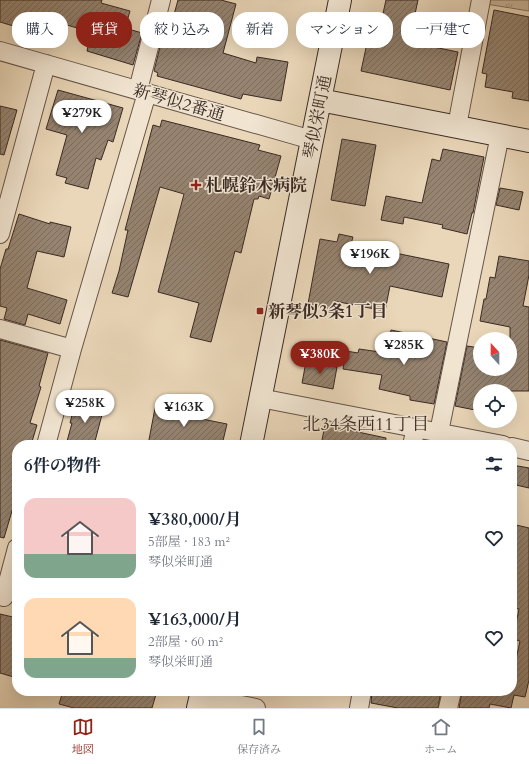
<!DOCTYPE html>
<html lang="ja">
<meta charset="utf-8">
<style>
body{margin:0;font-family:Cardo,"Noto Serif JP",serif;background:#f2f2f3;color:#1f2937;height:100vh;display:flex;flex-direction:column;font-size:15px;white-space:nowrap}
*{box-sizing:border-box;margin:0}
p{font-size:13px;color:#747a83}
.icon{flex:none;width:22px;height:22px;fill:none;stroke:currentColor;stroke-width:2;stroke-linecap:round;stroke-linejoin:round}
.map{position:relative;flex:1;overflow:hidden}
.drawer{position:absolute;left:12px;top:440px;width:505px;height:256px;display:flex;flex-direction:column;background:#fff;border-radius:16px;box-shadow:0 4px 16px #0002}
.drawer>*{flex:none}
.top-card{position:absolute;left:12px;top:12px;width:505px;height:36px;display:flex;gap:8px}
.needle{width:26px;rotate:339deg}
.fabs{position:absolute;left:473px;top:332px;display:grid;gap:8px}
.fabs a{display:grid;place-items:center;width:44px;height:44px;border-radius:50%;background:#fff;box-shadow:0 4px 16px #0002;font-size:20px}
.price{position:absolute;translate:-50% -34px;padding:0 9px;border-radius:14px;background:#fff;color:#222;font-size:13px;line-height:26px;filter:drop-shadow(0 1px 2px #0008)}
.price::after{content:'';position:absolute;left:50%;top:24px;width:12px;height:9px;margin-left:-6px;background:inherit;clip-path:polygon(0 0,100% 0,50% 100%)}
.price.selected{background:#8f2418;color:#fff}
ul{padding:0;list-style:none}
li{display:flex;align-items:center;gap:12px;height:100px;padding:0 12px}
li span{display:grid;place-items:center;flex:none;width:112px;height:80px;border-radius:12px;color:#555}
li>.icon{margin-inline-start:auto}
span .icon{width:48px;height:48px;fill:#fffc;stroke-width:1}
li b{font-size:17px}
h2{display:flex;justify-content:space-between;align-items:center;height:48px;padding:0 12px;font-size:17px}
.tag{padding:0 14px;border-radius:16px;background:#fff;box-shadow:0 4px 16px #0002;font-size:14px;line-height:36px}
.tag.selected{background:#8f2418;color:#fff}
.tab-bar{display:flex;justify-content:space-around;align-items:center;height:56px;border-top:1px solid #e0e1e3;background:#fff;font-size:11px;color:#747a83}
.tab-bar a{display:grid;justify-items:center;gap:2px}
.tab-bar .selected{color:#8f2418}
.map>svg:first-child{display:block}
</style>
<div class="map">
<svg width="529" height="708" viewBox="0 0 529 708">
<defs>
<pattern id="park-tufts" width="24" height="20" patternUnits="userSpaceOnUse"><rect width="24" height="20" fill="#ccbaa0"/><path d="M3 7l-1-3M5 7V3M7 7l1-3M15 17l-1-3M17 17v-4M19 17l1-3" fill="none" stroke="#a79782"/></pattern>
<pattern id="building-hatch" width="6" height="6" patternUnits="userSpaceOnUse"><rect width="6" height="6" fill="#968471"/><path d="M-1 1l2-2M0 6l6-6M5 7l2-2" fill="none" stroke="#7b6c5d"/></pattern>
</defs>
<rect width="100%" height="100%" fill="#ead7b9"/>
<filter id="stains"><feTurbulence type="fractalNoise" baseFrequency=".005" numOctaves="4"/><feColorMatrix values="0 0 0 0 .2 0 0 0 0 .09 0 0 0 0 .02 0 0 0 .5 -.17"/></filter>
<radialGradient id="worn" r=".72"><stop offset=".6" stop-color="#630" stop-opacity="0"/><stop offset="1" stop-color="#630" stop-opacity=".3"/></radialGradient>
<!-- park -->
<path fill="url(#park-tufts)" stroke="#837262" d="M487,0H529V11L486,4Z"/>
<!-- building -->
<path fill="url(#building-hatch)" stroke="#3a2a24" d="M0,0H102L101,3L130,11L125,28L142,33L133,65L87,51L91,32L60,23L61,22L25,12L20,28L0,22Z
M178,0H221L236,4L223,53L256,63L257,57L288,62L281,101L243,94L241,99L157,76L158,73L154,71L162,39L167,40Z
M386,0H418L409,42L458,52L450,90L361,71L369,34L378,36Z
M494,10L529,17V101L512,98L513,92L485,87L487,74L482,73Z
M58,90L123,108L113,142L108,140L101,160L96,158L88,189L65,183L67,178L56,175L67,135L46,129Z
M0,106L17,110L4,155L0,154Z
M162,120L260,145L258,150L281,156L269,199L259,196L258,199H254L241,253L235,251L211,342L190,337L199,303L158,292L184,194L160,187L128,297L112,293L119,271L128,230H125L153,125L160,127Z
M342,139L376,145L365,206L331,200Z
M443,149L484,157L473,213H472L467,234L442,228L443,225L404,217L403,224L381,220L386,196L422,203L432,159L440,161Z
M500,188L523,192L519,210L496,205Z
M19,214L50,224V222L71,227L64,257L37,251L27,288L67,300L60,324L28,314L25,325L4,319L7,308L0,306V269L6,249H8Z
M339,234L353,237L351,244L449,264L442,297L390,286L385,311L334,301L332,309L308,304L320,239L337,242Z
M499,256L529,261V275L523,306L529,307V391H480V411L455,406L467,346L480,348V369H510V327L480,321L484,299H486L490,277L495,278Z
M391,330L447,342L434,404L410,400V396L379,389L382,375L343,369L346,351L358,353L359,349L387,353Z
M0,340L48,353L39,386L41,387L30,423L37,425L31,445H17V494L4,538L0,537Z
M306,362L337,367L333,389L302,383Z
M76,400L104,407L94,445H66L72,423H70Z
M156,403L203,412L202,419L227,424L222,445H148Z
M325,425L386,438L385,445H321Z
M512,465L529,468V488L512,484Z
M512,524L529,528V680L525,697L514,695L511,708L490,704L489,708H459L462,691H512V678L520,641L513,639L519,609L512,607Z
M0,614L17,618V678L0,673Z
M63,691H157L152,708H74L59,704Z
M372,691H441L438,708H398L371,703Z"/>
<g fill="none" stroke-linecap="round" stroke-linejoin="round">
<!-- street casing -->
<g stroke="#665549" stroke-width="20">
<path id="street" d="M0,51L312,140
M138,90L161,0
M457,126L481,0
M0,234L46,64
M0,329L72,349
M260,398L503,445
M439,432L500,135
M46,445L72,349L147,93
M412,445L416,428
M512,447L529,451
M0,596L4,597L17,548
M200,697L256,708
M359,708L362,691
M448,708L452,691"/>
</g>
<!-- secondary casing -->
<g stroke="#3a2a24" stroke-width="24">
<path id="secondary" d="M320,100L529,141
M251,445L340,0
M198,708L202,691"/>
</g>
<!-- street -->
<use href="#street" stroke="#f1e5d2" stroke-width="18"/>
<!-- secondary -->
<use href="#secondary" stroke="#f1e5d2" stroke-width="22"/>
</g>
<!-- markers -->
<g fill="#8f2418" stroke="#f1e5d2" stroke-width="1.5">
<path d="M194 179h4v4h4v4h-4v4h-4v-4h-4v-4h4z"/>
<rect x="256" y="307" width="8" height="8" rx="2"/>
</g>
<g text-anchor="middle" stroke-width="3" stroke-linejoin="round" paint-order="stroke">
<!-- street labels -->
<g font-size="17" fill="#3a2a24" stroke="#f1e5d2">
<text transform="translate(179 102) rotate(16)" y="6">新琴似2番通</text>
<text transform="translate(317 117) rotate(-79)" y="6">琴似栄町通</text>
</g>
<!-- poi labels -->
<g font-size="17" font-weight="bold" fill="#3a2a24" stroke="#f1e5d2" text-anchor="start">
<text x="205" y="191">札幌鈴木病院</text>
<text x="268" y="317">新琴似3条1丁目</text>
</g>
<!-- neighbourhood labels -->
<g font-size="18" fill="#3a2a24" stroke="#f1e5d2">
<text x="366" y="430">北34条西11丁目</text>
</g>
</g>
<rect width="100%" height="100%" filter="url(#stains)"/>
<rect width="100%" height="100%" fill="url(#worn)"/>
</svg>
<div class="fabs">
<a><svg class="needle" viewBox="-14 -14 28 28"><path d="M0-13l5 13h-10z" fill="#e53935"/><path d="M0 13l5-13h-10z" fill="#747a83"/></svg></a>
<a><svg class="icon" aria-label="locate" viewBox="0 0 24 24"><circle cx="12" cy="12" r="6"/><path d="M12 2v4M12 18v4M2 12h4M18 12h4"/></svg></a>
</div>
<b class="price" style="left:82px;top:134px">¥279K</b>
<b class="price" style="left:370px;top:275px">¥196K</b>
<b class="price" style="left:404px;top:366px">¥285K</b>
<b class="price selected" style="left:320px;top:375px">¥380K</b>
<b class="price" style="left:85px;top:424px">¥258K</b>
<b class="price" style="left:184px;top:428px">¥163K</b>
<div class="top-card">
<a class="tag">購入</a>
<a class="tag selected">賃貸</a>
<a class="tag">絞り込み</a>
<a class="tag">新着</a>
<a class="tag">マンション</a>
<a class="tag">一戸建て</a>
</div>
<section class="drawer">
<h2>6件の物件<svg class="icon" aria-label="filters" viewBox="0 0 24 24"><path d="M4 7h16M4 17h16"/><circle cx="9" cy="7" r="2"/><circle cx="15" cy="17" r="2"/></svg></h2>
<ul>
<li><span style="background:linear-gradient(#f6c9c9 70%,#7fa58c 0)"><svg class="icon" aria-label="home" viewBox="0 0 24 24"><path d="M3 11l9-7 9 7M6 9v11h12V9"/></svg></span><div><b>¥380,000/月</b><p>5部屋 · 183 m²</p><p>琴似栄町通</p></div><svg class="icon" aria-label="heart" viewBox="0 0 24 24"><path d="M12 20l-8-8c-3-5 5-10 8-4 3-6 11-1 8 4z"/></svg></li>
<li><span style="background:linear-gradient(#ffd9b3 75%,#7fa58c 0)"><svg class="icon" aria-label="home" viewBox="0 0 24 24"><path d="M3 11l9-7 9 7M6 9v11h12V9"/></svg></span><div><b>¥163,000/月</b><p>2部屋 · 60 m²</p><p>琴似栄町通</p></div><svg class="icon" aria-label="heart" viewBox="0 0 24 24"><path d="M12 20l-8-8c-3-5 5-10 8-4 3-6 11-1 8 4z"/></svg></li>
</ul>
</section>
</div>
<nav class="tab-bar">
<a class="selected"><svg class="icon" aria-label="map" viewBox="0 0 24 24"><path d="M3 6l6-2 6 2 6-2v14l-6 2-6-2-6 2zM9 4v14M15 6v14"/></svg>地図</a>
<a><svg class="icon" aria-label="saved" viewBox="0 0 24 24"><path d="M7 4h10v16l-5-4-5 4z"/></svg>保存済み</a>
<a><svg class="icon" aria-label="home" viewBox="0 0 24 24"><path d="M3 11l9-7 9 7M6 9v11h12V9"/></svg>ホーム</a>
</nav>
